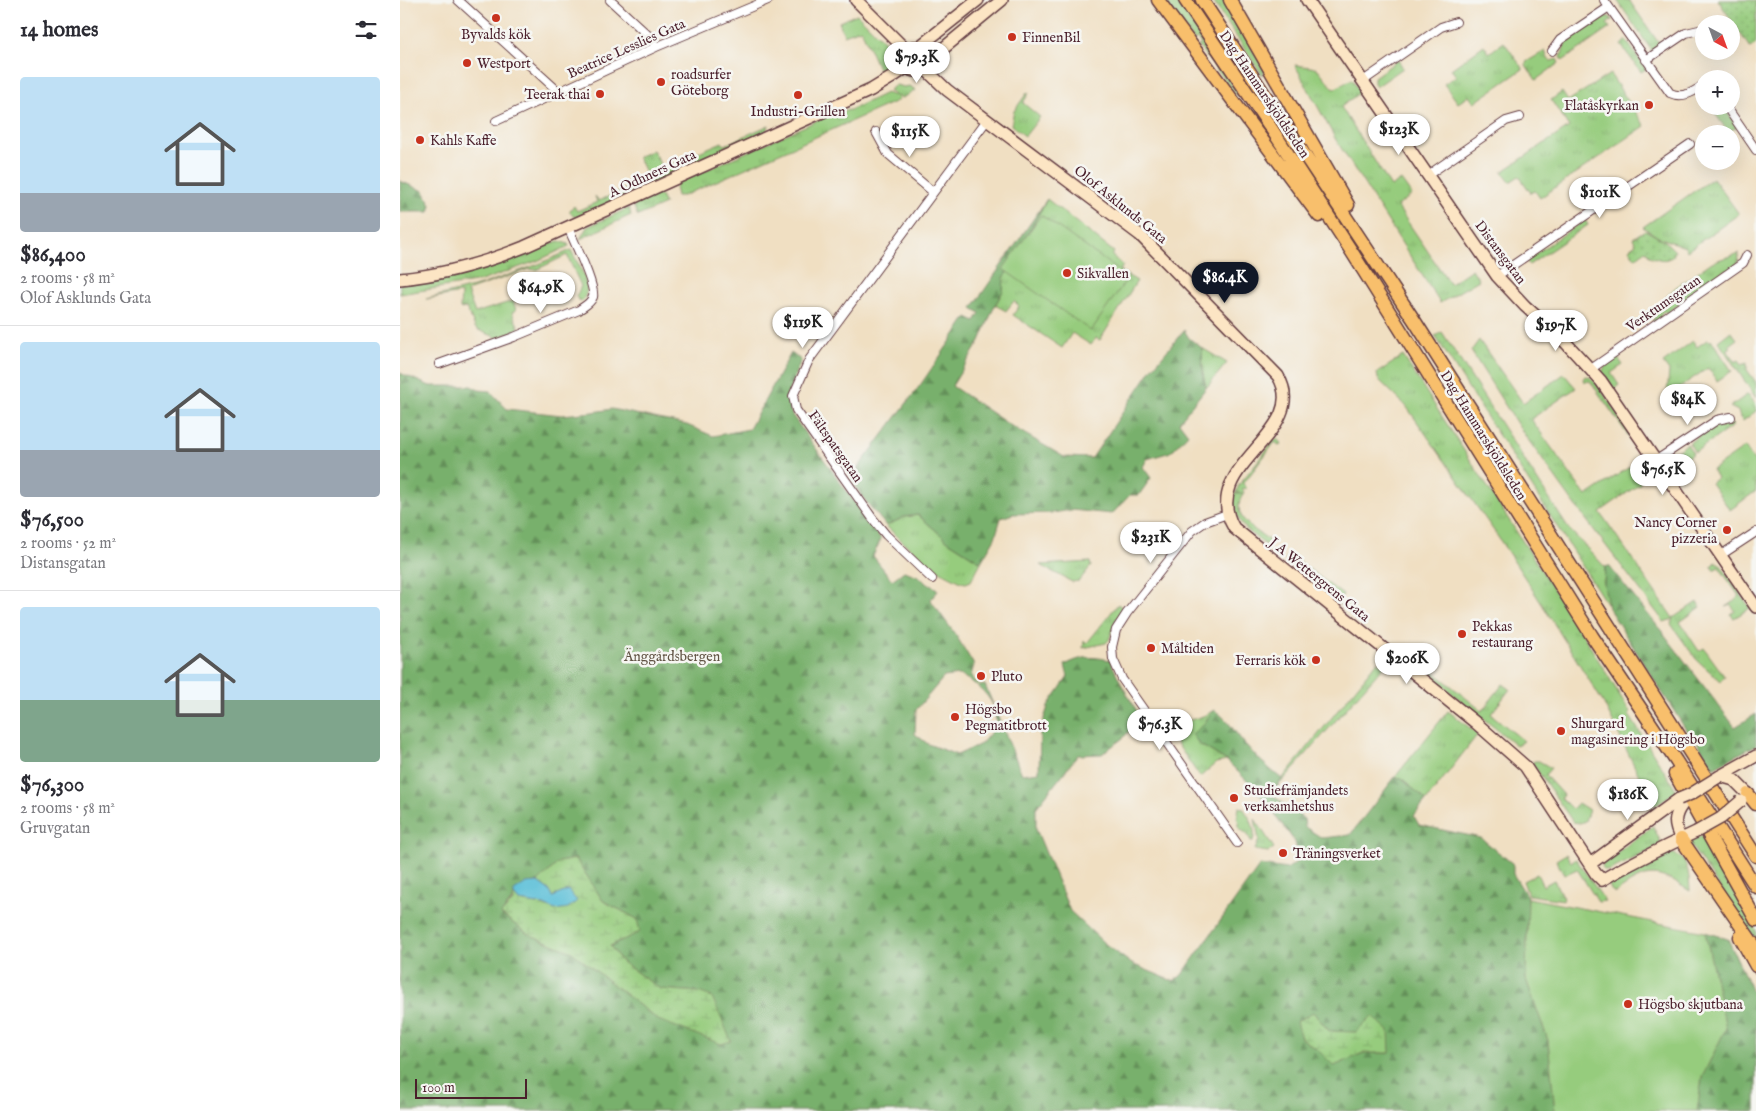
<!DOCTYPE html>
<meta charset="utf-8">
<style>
body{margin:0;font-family:"IM FELL English",serif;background:#f7f7f7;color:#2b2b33;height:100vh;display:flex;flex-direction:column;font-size:19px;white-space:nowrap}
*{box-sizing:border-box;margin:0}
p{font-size:16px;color:#7c7c81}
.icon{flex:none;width:28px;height:28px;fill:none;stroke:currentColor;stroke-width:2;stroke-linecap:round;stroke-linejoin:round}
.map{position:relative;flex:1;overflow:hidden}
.side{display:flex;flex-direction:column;background:#fff;width:400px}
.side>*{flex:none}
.needle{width:32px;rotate:139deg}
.controls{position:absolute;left:1295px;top:15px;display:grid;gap:10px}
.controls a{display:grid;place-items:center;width:45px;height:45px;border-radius:50%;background:#fff;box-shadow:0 5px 20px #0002;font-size:25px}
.scale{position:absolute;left:15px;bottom:12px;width:112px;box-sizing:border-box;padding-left:5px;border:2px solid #4a1f2b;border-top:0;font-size:14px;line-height:18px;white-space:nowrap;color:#4a1f2b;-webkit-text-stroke:4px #f6f6f2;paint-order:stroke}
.price{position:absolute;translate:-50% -42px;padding:0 11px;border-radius:18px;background:#fff;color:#222;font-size:16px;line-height:32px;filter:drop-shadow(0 1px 2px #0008)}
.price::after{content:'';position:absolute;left:50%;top:30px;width:15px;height:11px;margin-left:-8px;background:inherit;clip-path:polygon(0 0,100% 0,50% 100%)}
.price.active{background:#111827;color:#fff}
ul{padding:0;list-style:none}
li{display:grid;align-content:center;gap:10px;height:265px;padding:0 20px}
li+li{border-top:1px solid #e1e1e2}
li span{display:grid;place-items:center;height:155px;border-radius:5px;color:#555}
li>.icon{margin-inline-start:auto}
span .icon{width:90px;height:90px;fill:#fffc;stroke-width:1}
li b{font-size:21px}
h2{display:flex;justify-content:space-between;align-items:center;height:60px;padding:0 20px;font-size:21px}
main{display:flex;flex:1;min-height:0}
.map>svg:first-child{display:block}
</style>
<main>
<section class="side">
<h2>14 homes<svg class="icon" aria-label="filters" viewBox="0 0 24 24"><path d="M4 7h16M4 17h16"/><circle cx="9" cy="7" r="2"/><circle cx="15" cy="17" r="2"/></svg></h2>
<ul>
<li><span style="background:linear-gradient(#bfe0f5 75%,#9aa5b1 0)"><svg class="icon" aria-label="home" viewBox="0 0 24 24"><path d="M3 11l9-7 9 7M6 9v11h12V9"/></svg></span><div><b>$86,400</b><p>2 rooms · 58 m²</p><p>Olof Asklunds Gata</p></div></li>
<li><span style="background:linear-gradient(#bfe0f5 70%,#9aa5b1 0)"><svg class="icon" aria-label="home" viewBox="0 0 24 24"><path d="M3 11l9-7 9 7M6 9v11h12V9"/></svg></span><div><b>$76,500</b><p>2 rooms · 52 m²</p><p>Distansgatan</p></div></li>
<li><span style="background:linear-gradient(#bfe0f5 60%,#7fa58c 0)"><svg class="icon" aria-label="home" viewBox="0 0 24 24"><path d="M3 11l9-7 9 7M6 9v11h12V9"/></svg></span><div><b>$76,300</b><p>2 rooms · 58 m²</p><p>Gruvgatan</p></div></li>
</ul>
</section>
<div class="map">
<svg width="1356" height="1111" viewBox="0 0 1356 1111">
<defs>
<pattern id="grass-tufts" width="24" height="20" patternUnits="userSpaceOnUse" patternTransform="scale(1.25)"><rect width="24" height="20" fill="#96cc7d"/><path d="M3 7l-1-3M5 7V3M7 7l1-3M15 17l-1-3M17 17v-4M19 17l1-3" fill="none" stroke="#83af6c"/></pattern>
<pattern id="forest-firs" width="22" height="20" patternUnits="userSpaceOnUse" patternTransform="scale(1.25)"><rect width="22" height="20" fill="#78b06c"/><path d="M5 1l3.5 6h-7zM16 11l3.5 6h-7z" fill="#648f59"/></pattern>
<pattern id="wetland-marsh" width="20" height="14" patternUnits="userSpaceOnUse" patternTransform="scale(1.25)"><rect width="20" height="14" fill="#96cc7d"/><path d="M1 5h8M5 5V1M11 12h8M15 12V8" fill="none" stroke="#83af6c"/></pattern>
<pattern id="park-dots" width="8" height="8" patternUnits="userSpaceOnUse" patternTransform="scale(1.25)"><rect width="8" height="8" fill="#96cc7d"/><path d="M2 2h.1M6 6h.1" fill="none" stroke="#83af6c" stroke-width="1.8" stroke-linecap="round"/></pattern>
</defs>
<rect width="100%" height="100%" fill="#f6f6f2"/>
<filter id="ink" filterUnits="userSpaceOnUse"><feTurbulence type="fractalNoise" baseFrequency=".02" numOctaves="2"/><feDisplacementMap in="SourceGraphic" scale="10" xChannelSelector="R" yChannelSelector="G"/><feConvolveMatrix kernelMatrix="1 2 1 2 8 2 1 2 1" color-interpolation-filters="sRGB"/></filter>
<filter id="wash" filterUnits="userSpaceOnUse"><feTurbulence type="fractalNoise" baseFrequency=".0096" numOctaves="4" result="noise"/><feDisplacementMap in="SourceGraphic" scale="20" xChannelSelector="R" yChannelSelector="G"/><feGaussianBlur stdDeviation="1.12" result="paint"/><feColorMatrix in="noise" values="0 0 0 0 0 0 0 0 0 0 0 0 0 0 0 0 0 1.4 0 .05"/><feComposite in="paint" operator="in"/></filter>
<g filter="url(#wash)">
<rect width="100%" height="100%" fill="#f0dfc2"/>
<!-- grass -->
<path fill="url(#grass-tufts)" stroke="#707654" d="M764,0H777L838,93L837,96L798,46L801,44L797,39L794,41Z
M812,0H824L865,71L862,75Z
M1217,0H1229L1260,45L1252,51Z
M457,14L486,43L489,70L478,78L471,79L472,78L480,73L461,29L444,35L439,22Z
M1203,16L1210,17L1212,20L1207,24L1210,28L1164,60L1162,59L1161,57L1166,41Z
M1226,40L1246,69L1241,72L1221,45Z
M1104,42L1123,69L1074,103L1069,96L1058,103L1044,84L1056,76L1051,69L1084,45L1089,53Z
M1145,51L1148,59L1151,61L1157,59L1159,63L1136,80L1126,65V62Z
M998,60L1003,68L976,87L974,83V77Z
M895,65L917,68L934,89L952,79L960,92L941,107L991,187L1001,180L1012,195L997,206L1050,284L1072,269L1079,280L1040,303L936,140Z
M1210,74L1245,126L1140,198L1135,191L1131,193L1119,176L1110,182L1102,172L1169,127L1151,100L1162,92L1168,101Z
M496,85L504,87L509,86L516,90L502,98L497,96L499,100L283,196H277L275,187L277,183L434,113L450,110L486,93L496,96L489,90Z
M627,93H629L623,103L640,117L625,136L611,125L614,111Z
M1310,106H1323L1337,127L1328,132Z
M369,125L367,130L362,134L228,194L226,187L247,177L238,157L253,150L262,168L322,142L325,145Z
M1313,178L1339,214L1287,251L1285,247L1258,237L1243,227Z
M224,189L227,195L180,216L174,217L170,212V210L174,206L177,211L197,202L195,196L199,201Z
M255,194L261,196L265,204L238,216L233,205Z
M647,199L714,252L712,256L723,265L720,271L737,281L700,340L696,338L691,345L672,333L662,348L613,315L619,306L614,301L606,311L595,305L603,291L604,277Z
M229,208L231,215L180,239L187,227Z
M1185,220L1188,225L1129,265L1126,260Z
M159,241L168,244L169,246L137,261L81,281L0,294V284Z
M171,250C178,265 196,287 181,302L176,297L181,286L167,255L136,270L129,269L67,291L75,313L113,301L116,310L112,312L119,328L98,338L76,329L66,308L60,309L61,293L26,299L81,285L139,264Z
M1339,253L1338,263L1328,271L1326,269L1322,272L1320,276L1267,313L1264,311L1260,314L1262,317L1252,324C1255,311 1265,297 1275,288L1312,262Z
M1331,331L1337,339L1329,345L1331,347L1327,350L1335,362L1339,360L1342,364L1347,362V370L1356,382V398L1318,341Z
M1042,332L1168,528L1205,567L1204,585L1224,631L1035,336Z
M1079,340L1123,403L1164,374L1176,388L1131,419L1186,496L1231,466L1241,483L1200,512L1273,618L1297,602L1301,607L1280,622L1299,651L1304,648L1325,677L1320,681L1296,659L1271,624L1273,619L1264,622L1172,501L1119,427L1071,351Z
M1307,340L1312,341L1332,371L1317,381L1308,368L1280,387L1279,396L1266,405L1269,371L1263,363L1293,341L1297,347Z
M802,348L827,363L806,388L803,373Z
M1003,356L1182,633L1230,712L1229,715L1277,791L1254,806L1204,704L1140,601L1094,531L1006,406L978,379L977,373Z
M1217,357L1223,365L1211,373L1219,385L1214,389L1202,372L1205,366Z
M1186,376L1190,377L1197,384L1248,459L1246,464L1242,465L1238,463L1244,458L1190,381L1185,382L1184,379Z
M1348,394L1356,405V411L1343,421L1340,418L1338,411L1330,407Z
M1321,423L1332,424L1333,426L1295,452L1289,443L1315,424Z
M875,439H877L881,443L880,446L875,442L843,484L847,488L842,489L844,492C829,516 851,527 869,540L868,541L871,544L868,547C850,533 829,520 835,493H842L836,492L839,485Z
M1287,444L1293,453L1270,470L1267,466V458Z
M1345,447L1356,463V491L1330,510L1311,483L1317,478L1312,470Z
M518,515L548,541L581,562L571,581L566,583L561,582L528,565L486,526L504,517Z
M889,555L892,556L943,595L940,600L951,608L945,609L928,595L927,592L921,590L886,561L885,559Z
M690,562L691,566L679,581L672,582L640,565Z
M1316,562L1320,564L1350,608L1336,617L1333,618L1331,614L1335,611L1331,605L1325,607L1336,600L1339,596L1319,567L1313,570L1312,566Z
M718,604L724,609L715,622L709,640L706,643L683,648L684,641L687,643Z
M1008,651L1082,711L1103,684L1110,689L1091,714L1124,741L1116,745L1008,658L1006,655Z
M977,662L984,666L871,794L882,779Z
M814,710L803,725L799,744L827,761L816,763L800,777L766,728L806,715Z
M1048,711L1078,734L1026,801C1019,792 1010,788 1002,778L995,777Z
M1134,761H1139L1151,768L1145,775L1163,795L1161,798L1172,809L1178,803L1189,810L1185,821L1180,823L1173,822L1132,763Z
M839,807L843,808C850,818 857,829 853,841H851L848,835L839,828V822L837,818Z
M855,819L874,848L868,852L855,850L859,840Z
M1253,826L1262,845L1208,871L1203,870L1202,868L1203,863Z
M1302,835L1356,930V940L1289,843Z
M1269,853C1289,855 1289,876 1290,891C1256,870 1248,869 1215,893L1211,890L1209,885C1225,869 1246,859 1269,853Z
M1166,854L1171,862L1176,859L1205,901L1198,902L1177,869L1164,875L1156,860Z
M1137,874L1143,886L1154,880L1164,900L1128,895L1123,881Z"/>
<!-- forest -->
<path fill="url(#forest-firs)" stroke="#61684c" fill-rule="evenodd" d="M0,181L24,191L31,205L29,212H0Z
M647,199L604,277L603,291L595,305L580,341L552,386L608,424L664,457L692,458L751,370L784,330L789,338L802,348L803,373L806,388L779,422L788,434L771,452L747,459L743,467L751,478L739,495H730L712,514L671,510L653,513L613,514L601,518L595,538L581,562L548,541L518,515L504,517L486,526C475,511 450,487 450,469L458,468L521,384L567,317L575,321L580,313L572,308Z
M391,353L401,360L387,396L392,415L481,539L473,556L492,580L504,571L519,576L526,583L536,588L538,591L531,599L532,602L557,637L574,665L571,676L580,686L585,685L622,774L639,772L640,730L649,704L668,677L665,665C682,656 691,656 710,660L723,687L741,718L723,738L702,754L678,755L636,808V829L670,911L704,943L732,964L773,981L781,976L860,865L887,869L899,860L895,842L859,793L827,761L799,744L792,734L803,725L814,710C827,718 834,731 844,743C855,756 868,768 882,779L871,794L904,819L905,827L922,838L950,835L995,777L1002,778C1010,788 1019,792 1026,801L1014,816L1019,825L1081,838L1113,864V874L1128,898L1126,979L1148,1040L1155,1111H0V373L30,386H71L79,390L90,391L107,409L162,415L193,412L212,409L287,425L313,436L349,429ZM559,675C573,681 586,691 593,705C595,711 595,719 597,725L581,744L557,755L528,744L515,734L516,710L544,677ZM176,859L203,901L237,919L239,932L210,946L222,962L260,989L298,992L258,1020L172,952L128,934L101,914L126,883L138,882L159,862ZM913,1012L929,1031L956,1032L990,1053H963L934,1066L918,1050L901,1038Z
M1209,566L1264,634L1335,727L1356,714V745L1313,768L1295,738L1288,733L1209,609L1204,585L1205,567Z
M1305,932L1328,939L1356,1000V1111H1297L1302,1077L1326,1028Z"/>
<!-- wetland -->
<path fill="url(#wetland-marsh)" stroke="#707654" d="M176,859L203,901L237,919L240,932L210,946L222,962L260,989L298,992L312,997L331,1041L321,1044L258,1020L172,952L128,934L101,914L113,901L114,895L119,901L144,905L155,910L168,890L153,897L149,890L138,882L159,862Z
M913,1012L929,1031L956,1032L972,1016L989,1031L990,1053H963L934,1066L918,1050L901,1038L896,1022Z"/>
<!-- park -->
<path fill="url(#park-dots)" stroke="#707654" d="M1318,0H1356V44L1350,48Z
M1245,230L1265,241L1275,251L1273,256C1264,263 1257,258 1249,256L1248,253L1245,251L1235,258L1229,249L1236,244L1233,238Z"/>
<!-- pitch -->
<path fill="#96cc7d" stroke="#707654" d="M641,215L728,277L691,331L603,269Z
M1128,898L1305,932L1326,1028L1302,1077L1297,1111H1155L1148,1040L1126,979Z"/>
<!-- water -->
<path fill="#5abfd8" stroke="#526f82" d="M138,882L149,890L153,897L168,890L177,901L168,908L155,910L144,905L119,901L114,895V891L126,883Z"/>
</g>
<g filter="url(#ink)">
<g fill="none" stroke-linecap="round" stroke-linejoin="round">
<!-- street casing -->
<g stroke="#633c42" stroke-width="10">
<path id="street" d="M58,0L159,92
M210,0L251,38L256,47
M1204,0L1270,93C1283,99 1293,92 1304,85
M1152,51L1160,40L1209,7
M1246,60L1286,33L1299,30
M963,81L1041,27L1056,22
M1326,106L1356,150
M96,121L256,47L368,0
M476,132L488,154L533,192
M1028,175L1106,121L1120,117
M1097,276L1290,144
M39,364L114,337L179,310C184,306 190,304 193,297C196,286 173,240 168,227
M1191,369L1343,263L1347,255
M1255,461L1317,420L1331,417
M827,514L805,522L792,531L727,613L716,630L712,647L713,659L722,679L837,843
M1321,555L1356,532
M532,579L486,535L473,519L396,410L393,396L409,360L587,120"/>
</g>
<!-- secondary casing -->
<g stroke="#633c42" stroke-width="14">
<path id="secondary" d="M456,0L507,51
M907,0L1097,276L1125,306L1166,343L1201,381L1356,607
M504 59a12 12 0 1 1 24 0a12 12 0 1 1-24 0Z
M519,47L578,0
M528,61L602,0
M524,68L547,90L740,235L878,376C912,433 797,466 834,528L1076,723L1125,766L1196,874L1202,880C1232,862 1264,847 1296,832
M0,279C43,275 84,263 124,247L471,90L494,76L507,67
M1320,776L1356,756
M1320,776L1334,780L1348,794
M1281,839C1274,826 1273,817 1282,805
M1190,864L1279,799"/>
</g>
<!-- primary casing -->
<g stroke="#633c42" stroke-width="15">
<path id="primary" d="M758,0L919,216
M785,0L871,128L950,249L1192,636L1276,761L1356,887
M802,0L1014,320L1356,856
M830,0L948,205
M1275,774L1356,920
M1348,794L1356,804
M1281,839L1356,948
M1340,937L1356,966"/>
</g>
<!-- street -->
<use href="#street" stroke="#fff" stroke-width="8"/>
<!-- secondary -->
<use href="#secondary" stroke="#fce5c4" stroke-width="11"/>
<!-- primary -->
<use href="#primary" stroke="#f8bf6c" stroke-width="12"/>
<!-- secondary-bridge casing -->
<g stroke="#633c42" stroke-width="14" stroke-linecap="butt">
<path id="secondary-bridge" d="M1279,799L1291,794L1320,776
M1296,832L1321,818L1341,801"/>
</g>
<!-- secondary-bridge -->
<use href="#secondary-bridge" stroke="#fce5c4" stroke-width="11"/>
</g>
</g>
<!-- markers -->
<g fill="#c8321e" stroke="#f6f6f2" stroke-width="2">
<circle cx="96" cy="18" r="5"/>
<circle cx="612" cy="37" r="5"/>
<circle cx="67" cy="63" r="5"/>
<circle cx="261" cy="82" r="5"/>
<circle cx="200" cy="94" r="5"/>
<circle cx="398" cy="95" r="5"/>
<circle cx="1249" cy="105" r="5"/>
<circle cx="20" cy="140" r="5"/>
<circle cx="667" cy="273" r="5"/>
<circle cx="1327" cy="530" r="5"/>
<circle cx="1062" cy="634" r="5"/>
<circle cx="751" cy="648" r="5"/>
<circle cx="916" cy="660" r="5"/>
<circle cx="581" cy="676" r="5"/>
<circle cx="555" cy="717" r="5"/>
<circle cx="1161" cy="731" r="5"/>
<circle cx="834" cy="798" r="5"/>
<circle cx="883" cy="853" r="5"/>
<circle cx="1228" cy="1004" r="5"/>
</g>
<g text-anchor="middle" stroke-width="5" stroke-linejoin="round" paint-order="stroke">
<!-- poi labels -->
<g font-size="14" fill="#4a1f2b" stroke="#f6f6f2" text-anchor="start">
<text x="96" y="39" text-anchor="middle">Byvalds kök</text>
<text x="622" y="42">FinnenBil</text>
<text x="77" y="68">Westport</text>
<text x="271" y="79">roadsurfer<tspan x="271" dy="16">Göteborg</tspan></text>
<text x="190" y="99" text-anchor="end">Teerak thai</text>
<text x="1239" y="110" text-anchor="end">Flatåskyrkan</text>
<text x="398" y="116" text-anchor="middle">Industri-Grillen</text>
<text x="30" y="145">Kahls Kaffe</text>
<text x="677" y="278">Sikvallen</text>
<text x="1317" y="527" text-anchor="end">Nancy Corner<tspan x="1317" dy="16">pizzeria</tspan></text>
<text x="1072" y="631">Pekkas<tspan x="1072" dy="16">restaurang</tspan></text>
<text x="761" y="653">Måltiden</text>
<text x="906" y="665" text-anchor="end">Ferraris kök</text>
<text x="591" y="681">Pluto</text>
<text x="565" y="714">Högsbo<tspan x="565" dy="16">Pegmatitbrott</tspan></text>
<text x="1171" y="728">Shurgard<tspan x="1171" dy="16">magasinering i Högsbo</tspan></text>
<text x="844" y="795">Studiefrämjandets<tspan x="844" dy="16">verksamhetshus</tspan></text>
<text x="893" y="858">Träningsverket</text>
<text x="1238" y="1009">Högsbo skjutbana</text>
</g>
<!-- street labels -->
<g font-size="14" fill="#4a1f2b" stroke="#f6f6f2">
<text transform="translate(226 48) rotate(-24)" y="5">Beatrice Lesslies Gata</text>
<text transform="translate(865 94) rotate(56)" y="5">Dag Hammarskjöldsleden</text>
<text transform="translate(252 173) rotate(-25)" y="5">A Odhners Gata</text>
<text transform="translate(721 204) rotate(39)" y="5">Olof Asklunds Gata</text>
<text transform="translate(1101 252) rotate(53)" y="5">Distansgatan</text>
<text transform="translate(1263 303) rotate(-35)" y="5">Verktumsgatan</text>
<text transform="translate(1084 435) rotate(58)" y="5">Dag Hammarskjöldsleden</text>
<text transform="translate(436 446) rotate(55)" y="5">Fältspatsgatan</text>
<text transform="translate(920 579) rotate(39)" y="5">J A Wettergrens Gata</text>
</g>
<!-- park labels -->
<g font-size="14" fill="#615344" stroke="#f6f6f2">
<text x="272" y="661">Änggårdsbergen</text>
</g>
</g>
</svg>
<div class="controls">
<a><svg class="needle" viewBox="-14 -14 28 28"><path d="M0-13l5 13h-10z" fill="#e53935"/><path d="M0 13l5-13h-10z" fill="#7c7c81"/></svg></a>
<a>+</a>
<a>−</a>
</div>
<div class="scale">100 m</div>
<b class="price" style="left:517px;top:84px">$79.3K</b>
<b class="price" style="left:999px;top:156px">$123K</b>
<b class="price" style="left:510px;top:158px">$115K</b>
<b class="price" style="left:1200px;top:219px">$101K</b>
<b class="price active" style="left:825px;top:304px">$86.4K</b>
<b class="price" style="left:141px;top:314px">$64.9K</b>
<b class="price" style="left:403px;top:349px">$119K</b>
<b class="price" style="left:1156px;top:352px">$197K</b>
<b class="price" style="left:1288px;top:426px">$84K</b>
<b class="price" style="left:1263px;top:496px">$76.5K</b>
<b class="price" style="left:751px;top:564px">$231K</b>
<b class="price" style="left:1007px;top:685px">$206K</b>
<b class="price" style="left:760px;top:751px">$76.3K</b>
<b class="price" style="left:1228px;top:821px">$186K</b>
</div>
</main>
